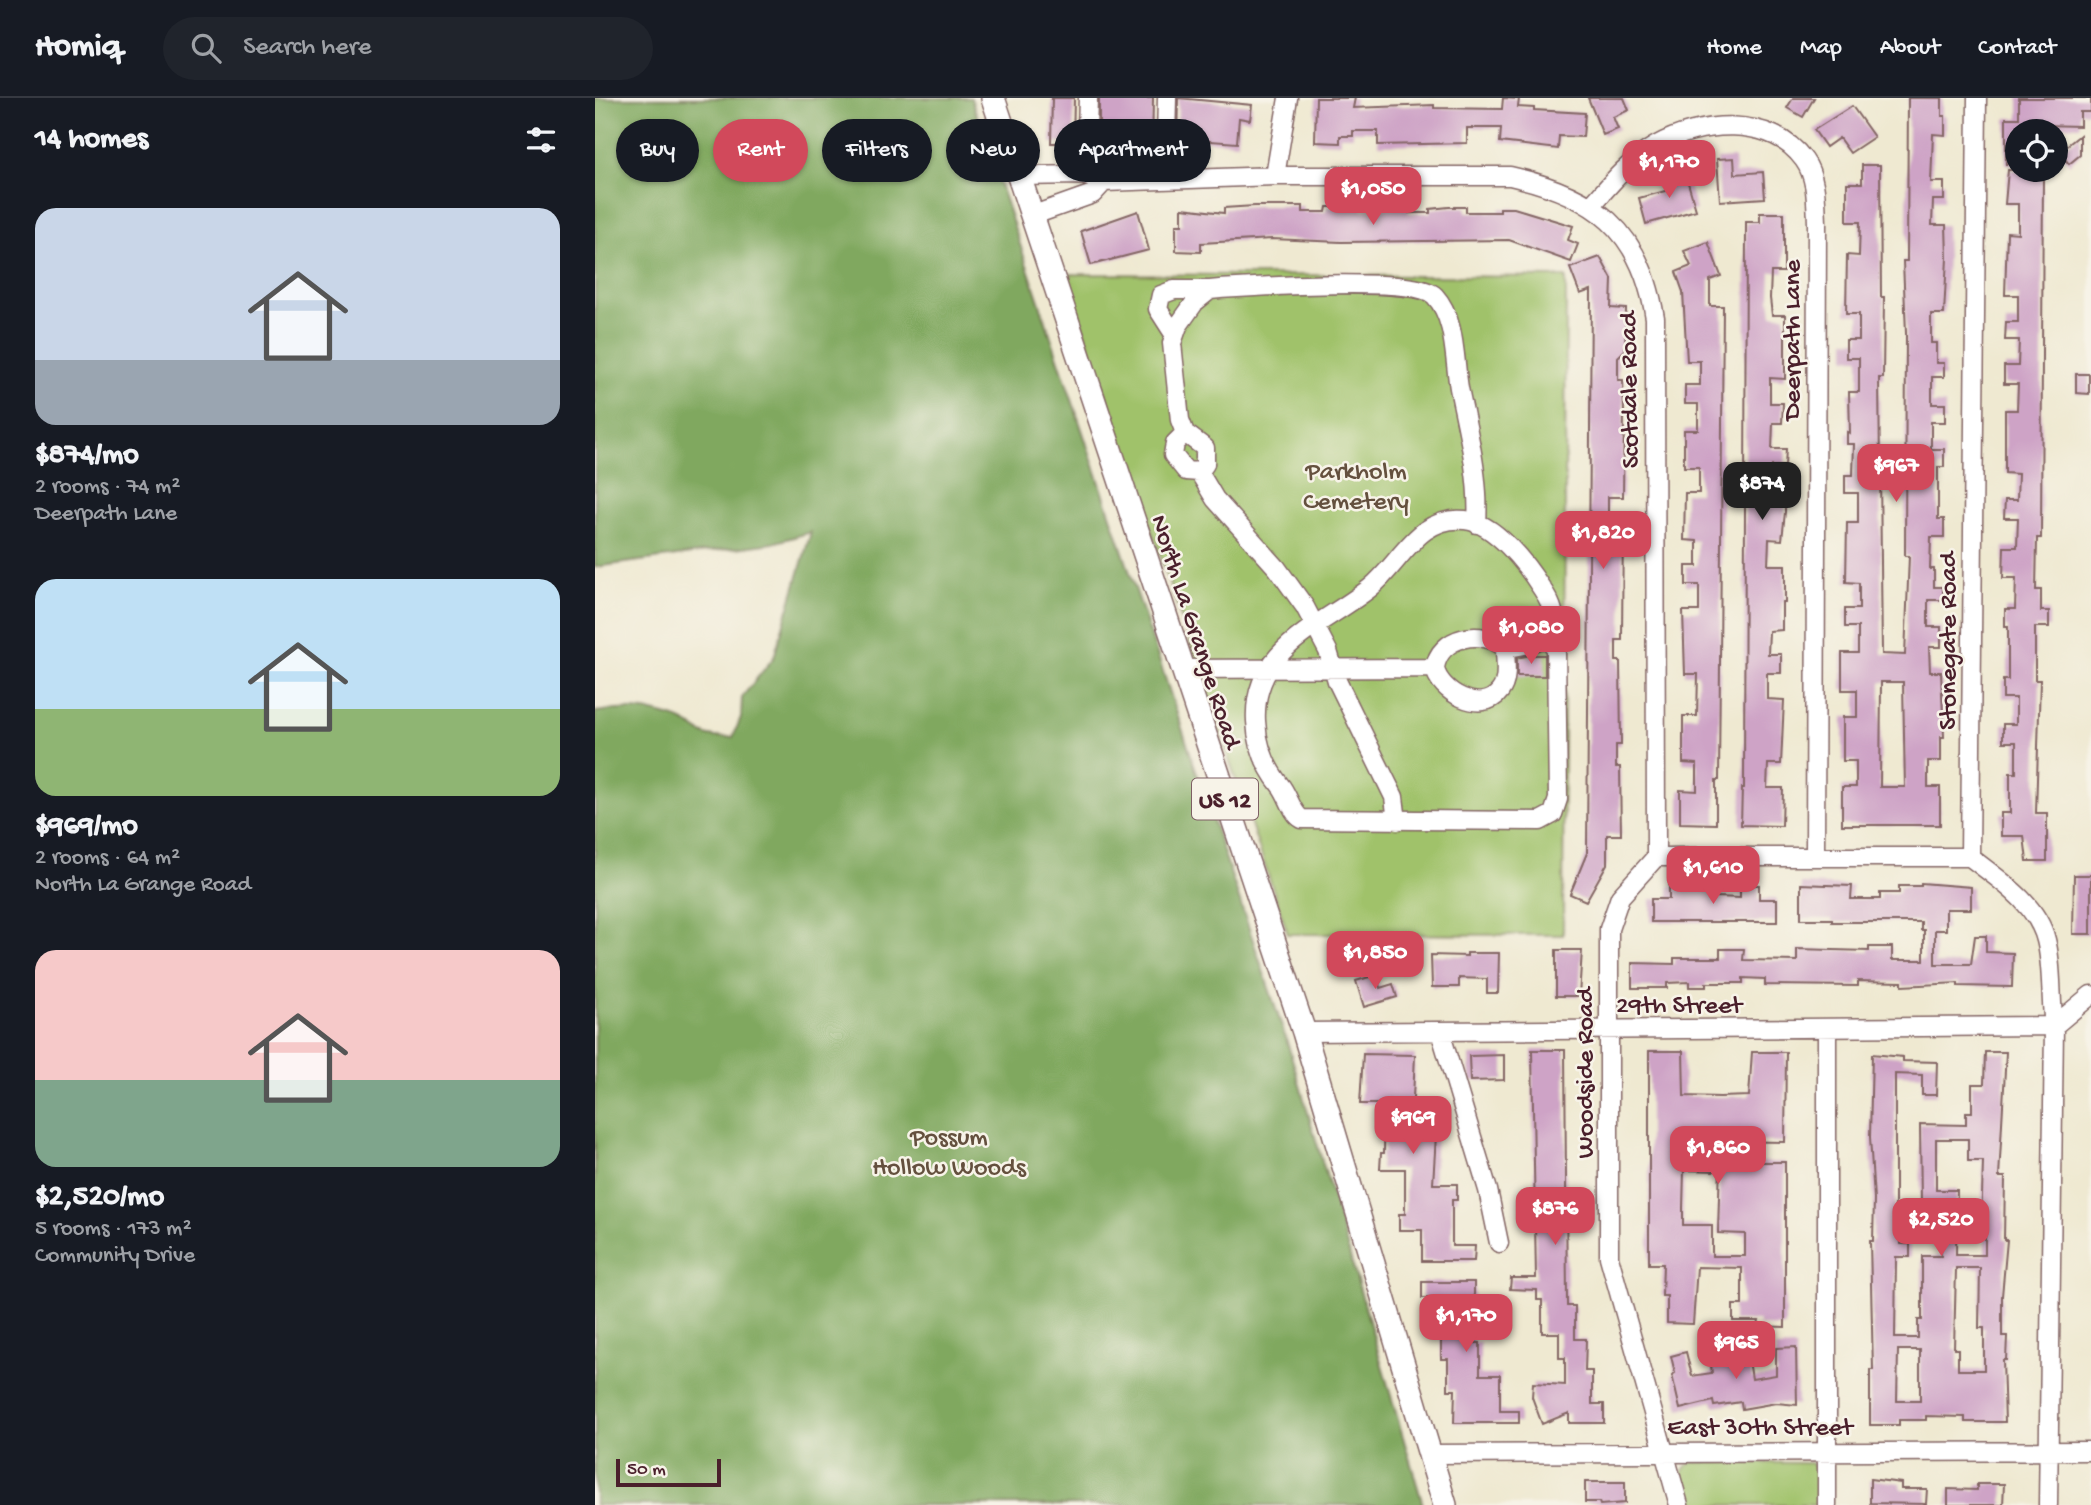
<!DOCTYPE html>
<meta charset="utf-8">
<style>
body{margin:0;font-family:"Gochi Hand",sans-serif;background:#20242c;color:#f1f3f6;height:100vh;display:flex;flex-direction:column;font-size:26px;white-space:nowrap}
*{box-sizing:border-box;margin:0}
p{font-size:23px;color:#9ea1a6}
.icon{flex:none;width:38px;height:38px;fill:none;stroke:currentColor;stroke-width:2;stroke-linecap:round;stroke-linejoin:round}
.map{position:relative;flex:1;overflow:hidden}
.panel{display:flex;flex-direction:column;background:#171b24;width:595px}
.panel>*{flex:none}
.top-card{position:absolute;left:21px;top:21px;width:665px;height:63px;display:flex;gap:14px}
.controls{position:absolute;left:1410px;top:21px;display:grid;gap:14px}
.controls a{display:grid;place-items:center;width:63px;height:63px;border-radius:50%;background:#171b24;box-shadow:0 2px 5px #0004;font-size:35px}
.scale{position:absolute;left:21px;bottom:18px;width:105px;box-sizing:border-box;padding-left:7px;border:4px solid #4a1f2b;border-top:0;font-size:19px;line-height:24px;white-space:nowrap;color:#4a1f2b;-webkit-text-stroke:5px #f7f3e8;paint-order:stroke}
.price{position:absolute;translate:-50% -60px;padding:0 16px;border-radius:14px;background:#d1495b;color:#fff;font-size:23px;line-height:46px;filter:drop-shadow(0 2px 4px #0008)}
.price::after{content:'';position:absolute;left:50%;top:42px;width:21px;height:16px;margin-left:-10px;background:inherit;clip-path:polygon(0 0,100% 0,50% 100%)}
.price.on{background:#222;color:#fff}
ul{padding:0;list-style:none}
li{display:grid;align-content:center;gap:14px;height:371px;padding:0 35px}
li span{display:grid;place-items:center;height:217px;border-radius:21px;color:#555}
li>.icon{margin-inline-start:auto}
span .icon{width:126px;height:126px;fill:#fffc;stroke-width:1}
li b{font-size:30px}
h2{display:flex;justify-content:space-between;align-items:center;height:84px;padding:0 35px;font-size:30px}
.tag{padding:0 24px;border-radius:32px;background:#171b24;box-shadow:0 2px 5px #0004;font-size:24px;line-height:63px}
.tag.on{background:#d1495b;color:#fff}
header{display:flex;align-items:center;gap:42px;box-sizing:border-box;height:98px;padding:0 35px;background:#171b24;border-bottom:2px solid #363941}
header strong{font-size:33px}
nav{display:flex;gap:38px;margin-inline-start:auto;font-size:24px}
.search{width:490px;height:63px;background:#20242c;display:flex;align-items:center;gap:18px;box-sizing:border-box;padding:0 24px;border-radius:38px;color:#9ea1a6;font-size:26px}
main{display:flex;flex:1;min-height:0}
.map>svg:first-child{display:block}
</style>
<header>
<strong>Homiq</strong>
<div class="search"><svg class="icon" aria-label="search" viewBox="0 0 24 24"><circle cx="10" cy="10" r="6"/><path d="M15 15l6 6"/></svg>Search here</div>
<nav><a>Home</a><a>Map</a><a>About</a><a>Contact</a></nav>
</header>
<main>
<section class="panel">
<h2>14 homes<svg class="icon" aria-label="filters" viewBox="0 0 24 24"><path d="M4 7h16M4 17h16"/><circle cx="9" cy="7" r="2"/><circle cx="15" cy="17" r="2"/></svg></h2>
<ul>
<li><span style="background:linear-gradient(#c9d6e8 70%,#9aa5b1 0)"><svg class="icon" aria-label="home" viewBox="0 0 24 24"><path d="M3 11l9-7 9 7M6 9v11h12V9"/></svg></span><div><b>$874/mo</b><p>2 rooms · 74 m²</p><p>Deerpath Lane</p></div></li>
<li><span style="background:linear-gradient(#bfe0f5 60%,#8fb573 0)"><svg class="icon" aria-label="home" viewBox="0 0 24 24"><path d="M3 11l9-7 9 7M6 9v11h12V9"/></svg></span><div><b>$969/mo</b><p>2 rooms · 64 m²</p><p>North La Grange Road</p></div></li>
<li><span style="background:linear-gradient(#f6c9c9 60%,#7fa58c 0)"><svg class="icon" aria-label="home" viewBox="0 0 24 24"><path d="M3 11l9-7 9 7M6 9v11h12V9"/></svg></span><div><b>$2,520/mo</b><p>5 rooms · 173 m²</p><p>Community Drive</p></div></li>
</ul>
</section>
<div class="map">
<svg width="1496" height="1407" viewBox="0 0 1496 1407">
<rect width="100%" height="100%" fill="#f7f3e8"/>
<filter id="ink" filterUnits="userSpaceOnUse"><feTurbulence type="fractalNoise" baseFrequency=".0143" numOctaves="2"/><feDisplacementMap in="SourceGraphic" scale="14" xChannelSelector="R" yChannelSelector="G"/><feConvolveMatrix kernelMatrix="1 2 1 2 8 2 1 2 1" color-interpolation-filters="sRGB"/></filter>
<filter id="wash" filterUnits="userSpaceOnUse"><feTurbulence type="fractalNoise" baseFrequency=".00686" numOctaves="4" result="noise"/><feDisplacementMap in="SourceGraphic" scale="28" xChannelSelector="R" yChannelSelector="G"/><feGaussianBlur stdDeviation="1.57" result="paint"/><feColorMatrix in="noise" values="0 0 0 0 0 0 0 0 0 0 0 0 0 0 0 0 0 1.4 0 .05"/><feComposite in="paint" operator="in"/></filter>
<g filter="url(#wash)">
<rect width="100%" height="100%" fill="#efe9d1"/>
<!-- green -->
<path fill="#a0c26b" stroke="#75704b" stroke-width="2" d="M470,176L971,179L968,837L693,836Z
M1097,1364L1216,1365L1223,1376V1407H1093C1088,1391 1079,1374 1097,1364Z"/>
<!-- forest -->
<path fill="#80a85f" stroke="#656445" stroke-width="2" d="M0,0H376L694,950L828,1407H0V614C24,610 53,611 77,619C106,627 98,642 138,639L146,619L147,599L179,559L216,434L178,445L0,469Z"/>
<g id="blocks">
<!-- building -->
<path fill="#cea3c6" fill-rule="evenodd" d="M457,0H479L478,45H456Z
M504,0H558L557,49H504Z
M583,0L657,7L655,22L644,20L642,45L603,42V46L582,45Z
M721,0H760L758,10L839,7V10L907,11L908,0L924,1L923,9L939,10V12L990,15L988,39L964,38L963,51L905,44L906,30H872V45L783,47V33H758V38H745V45L720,44Z
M993,0H1029L1034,12L1018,19L1023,31L1008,37Z
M1198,0H1219L1208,19L1192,10Z
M1313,0H1347V18H1350V37L1338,36L1336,84H1349V102H1338L1337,127H1351L1352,160L1349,216H1336V245H1341V265H1349V279H1337V306H1350V324H1336V351H1349V369H1343V421H1349V439H1336L1335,471H1339V489H1348V502H1333V529H1346V549H1334L1335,574H1346L1349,639H1346V663H1333V689H1345V727H1247V689H1261V663H1248V619H1262V592H1247V555H1263V529H1250V511H1264V485L1251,484L1252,425H1263V395H1250V377H1258L1259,346H1252V334L1255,335L1254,294H1264V260H1251V242H1264V216H1251L1252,157L1264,158L1265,124H1252V85H1267V67H1285L1286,199H1289L1288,280H1284L1287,556L1310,557L1314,458H1310L1311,235L1308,163H1312ZM1286,584H1308L1310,689H1285Z
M1424,0H1496V14H1485V28L1448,27V33H1423V66H1411V20H1424Z
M1257,8L1279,39L1255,55L1244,40L1231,49L1219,32Z
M1485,37V57L1474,66L1464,54Z
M1139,60L1140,76L1168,74L1170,100L1125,103L1122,61Z
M1089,71L1101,112L1051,126L1044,100L1074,92L1070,77Z
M1413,72H1448L1446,440H1442L1441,492H1446V513H1454V529H1440V582H1445L1441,715H1452V763H1432L1429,738H1406V715H1415V675H1421V644H1408V626H1421V600H1408V582H1413V529H1410V511H1420L1421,480H1408L1409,449H1422L1423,420H1409L1410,402H1422L1423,376L1410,375V312H1422L1423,286H1409V268H1423L1424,242H1410L1411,224H1423V197H1410L1412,134L1423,135V106H1410Z
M660,108H708V114H731L732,109H767V112L813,108L814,115H835V111L854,109H871V114H905V110H919L978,128L973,142L983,146L976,164L914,142L746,144L677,141L606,145V154L581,153V127H587V110L629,115V110Z
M543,113L554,152L496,167L486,133Z
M1165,115H1189V174H1176L1175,200L1177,217H1190V281L1175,280V305H1188L1187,325H1178L1177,351H1191L1190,368H1177V397H1190V414L1187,442L1174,441L1173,467H1190V504H1187V532L1174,533L1173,556H1186V575H1172V601L1189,602L1186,666H1173L1172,690H1188L1187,728L1146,727L1147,690H1149L1151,124H1165Z
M1113,144L1126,178L1115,182V208H1128L1124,682H1121V726L1085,725V692L1102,693V666L1088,665V618H1102L1103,576H1090L1088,513H1104V487H1091V468H1102V443L1089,442L1090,395H1104V369H1089V332H1103V306H1090V287H1105V263H1092L1088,194L1081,174L1096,168L1089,153Z
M1005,159L1017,181L1016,210L1031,211L1030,252L1023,259V282H1028L1029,313L1028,399H1013V421H1028L1027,542H1021V563H1025L1026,647H1021V669H1025L1026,737H1012V766L991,803L975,796L992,755L996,192L985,196L975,170Z
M1481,276H1494V296L1481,295Z
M935,557H950V578H922V560Z
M1479,777H1496V836H1478Z
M1326,785L1376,789V811H1351V832H1340V866H1376L1380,838H1391V854L1418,855L1417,889L1363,888V885L1307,888V884L1263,883V888L1170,887V881L1148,880V885H1111V889H1094V884L1072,885V890H1037V865L1079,866V860H1125V851H1149L1148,862L1202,863V851L1274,853V849H1297V862H1329V832H1326V824H1237V821H1206V786L1257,788L1256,801H1285V795H1304V788H1326Z
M1101,786H1121V799L1145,800V787H1164V801H1182V824H1056V801H1074V788Z
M761,843L788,844V864H761Z
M961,852H987L984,898H961Z
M872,855H904L903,895H892V881L864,880V889H837L836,857L872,858Z
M781,877L785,890L798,886L802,899L769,909L761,883Z
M937,952H970L972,1208H980V1241H991L990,1273H997V1306H1009V1325H974V1315L947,1326L937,1299L938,1285L970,1287V1260H964V1235H947V1202H942V1192L915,1191L916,1180H941Z
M1054,953H1088L1089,998L1125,999L1154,998L1157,954H1191L1190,1044L1120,1043V1073L1089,1072L1088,1110V1127H1117V1158H1150V1136L1123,1135L1125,1064H1190V1229L1163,1228L1164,1223H1138V1207H1147V1170L1102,1169L1098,1226L1072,1225V1198H1067L1068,1166H1054Z
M1390,954H1411L1404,1079H1410L1409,1142H1412L1407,1198V1238H1412L1411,1262H1408L1410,1324H1370V1319L1331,1318V1322H1304V1327H1275V1272H1278L1275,1143H1278L1279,1101L1275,1039L1277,956L1308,959V963L1342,964L1341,997H1327V977L1300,976V1110H1306V1146H1315V1159H1301L1300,1240H1323V1222H1327V1158H1346L1347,1107L1326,1106L1325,1026L1371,1027V1014H1377V986H1389ZM1341,1041H1373V1063H1388L1386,1134H1390V1157H1361L1362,1092H1341ZM1361,1170H1385L1384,1230H1389V1272H1363V1251H1359ZM1303,1252H1325V1303H1302Z
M768,956L820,957L817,1021H842L838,1086H862V1102H857V1148H880L879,1163H827V1132H804V1116H810V1071H785L786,1055H789L790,1006H765Z
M909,957V982L875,983L874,958Z
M827,1184H879V1210H897V1222H877V1245H885V1277H905V1313H924V1325H859L860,1292H853V1261H846V1228L839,1227L840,1200H827Z
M1201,1249L1202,1307L1181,1305L1147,1311L1146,1304L1119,1308L1118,1303L1085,1311L1077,1277L1080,1275L1076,1258L1091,1254L1097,1278L1117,1275L1114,1252L1129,1250L1131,1259L1153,1256L1157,1281L1181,1277V1250Z
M1275,1381L1306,1385V1391H1332L1331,1406L1275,1405Z
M990,1384H1030V1405L1005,1407L1004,1404H990Z
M1382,1386H1409L1408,1407H1353V1391L1382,1392Z"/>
</g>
</g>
<g filter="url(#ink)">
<use href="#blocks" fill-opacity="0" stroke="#846665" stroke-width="2"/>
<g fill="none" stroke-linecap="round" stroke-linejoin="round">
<!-- minor casing -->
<g stroke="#846665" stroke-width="21">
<path id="minor" d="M493,0L491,64L509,84
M423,78L488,77L509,84L680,78H915C999,97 1046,131 1060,220L1061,759H1375
M680,78L693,0
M570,80L572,0
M997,107C1016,85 1034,63 1060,48C1104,23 1176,16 1209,62C1222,80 1221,104 1222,125L1220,758
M436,118L498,96L509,84
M579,236L563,211L566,197L579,192H615
M590,335L580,345L578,357L591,373L604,374
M840,570C844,538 888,530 910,550
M586,571C670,570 755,570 840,570C843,593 887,618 905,593C914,582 910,563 910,550C948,546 976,534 947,491C932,467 900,425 870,422C823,417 806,465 775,490C727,528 657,550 661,623C662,647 670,668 685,687C693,696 697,716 707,721L945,723L958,716L963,701L961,550L951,539
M802,723L799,699L742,583L733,553L710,509L682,470L620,401L604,374L610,366V350L590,335L585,322L577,245L583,228L600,204L615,192L625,191C660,189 821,178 840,198C861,221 859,261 864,290C873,335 885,379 882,426
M1061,759L1025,799L1014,831V1159L1084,1407
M1232,930V1407
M845,933L893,1092L904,1145
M709,934L1459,928C1455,900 1458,869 1451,842C1442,805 1403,781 1375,759L1382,0
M835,1356L1496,1353
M1453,1407L1459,928L1496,897"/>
</g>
<!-- major casing -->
<g stroke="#846665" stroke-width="26">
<path id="major" d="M398,0L709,934L850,1407"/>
</g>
<!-- minor -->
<use href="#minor" stroke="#fff" stroke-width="18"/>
<!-- major -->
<use href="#major" stroke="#fff" stroke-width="23"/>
</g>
</g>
<g text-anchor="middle" stroke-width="5" stroke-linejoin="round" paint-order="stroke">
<!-- shield labels -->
<rect fill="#f7f3e8" stroke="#7e5f64" stroke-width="2" x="597" y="680.5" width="66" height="41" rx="5"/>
<g font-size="24" font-weight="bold" fill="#4a1f2b">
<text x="630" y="709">US 12</text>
</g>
<!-- street labels -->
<g font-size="26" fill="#4a1f2b" stroke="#f7f3e8">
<text transform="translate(1195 242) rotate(-90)" y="9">Deerpath Lane</text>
<text transform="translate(1032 292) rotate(-91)" y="9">Scotdale Road</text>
<text transform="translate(603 533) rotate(72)" y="9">North La Grange Road</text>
<text transform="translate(1351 543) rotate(-90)" y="9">Stonegate Road</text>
<text x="1084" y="914">29th Street</text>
<text transform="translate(988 975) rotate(-90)" y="9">Woodside Road</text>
<text x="1165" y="1336">East 30th Street</text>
</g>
<!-- park labels -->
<g font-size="26" fill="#64503e" stroke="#f7f3e8">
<text x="761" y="380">Parkholm<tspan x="761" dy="30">Cemetery</tspan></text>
<text x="354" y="1046">Possum<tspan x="354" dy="30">Hollow Woods</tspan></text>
</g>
</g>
</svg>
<div class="controls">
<a><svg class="icon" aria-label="locate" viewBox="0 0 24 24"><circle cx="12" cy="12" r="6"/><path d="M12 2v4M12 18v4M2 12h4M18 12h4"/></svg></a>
</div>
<div class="scale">50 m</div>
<b class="price" style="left:1074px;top:102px">$1,170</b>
<b class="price" style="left:778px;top:129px">$1,050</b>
<b class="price" style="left:1301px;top:406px">$967</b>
<b class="price on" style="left:1167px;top:424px">$874</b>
<b class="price" style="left:1008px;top:473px">$1,820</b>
<b class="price" style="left:936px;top:568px">$1,080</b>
<b class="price" style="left:1118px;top:808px">$1,610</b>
<b class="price" style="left:780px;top:893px">$1,850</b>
<b class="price" style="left:818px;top:1058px">$969</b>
<b class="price" style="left:1123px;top:1088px">$1,860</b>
<b class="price" style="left:960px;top:1149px">$876</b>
<b class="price" style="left:1346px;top:1160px">$2,520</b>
<b class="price" style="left:871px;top:1256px">$1,170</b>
<b class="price" style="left:1141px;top:1283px">$965</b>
<div class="top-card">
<a class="tag">Buy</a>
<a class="tag on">Rent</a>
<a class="tag">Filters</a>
<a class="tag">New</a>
<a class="tag">Apartment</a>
</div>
</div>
</main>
